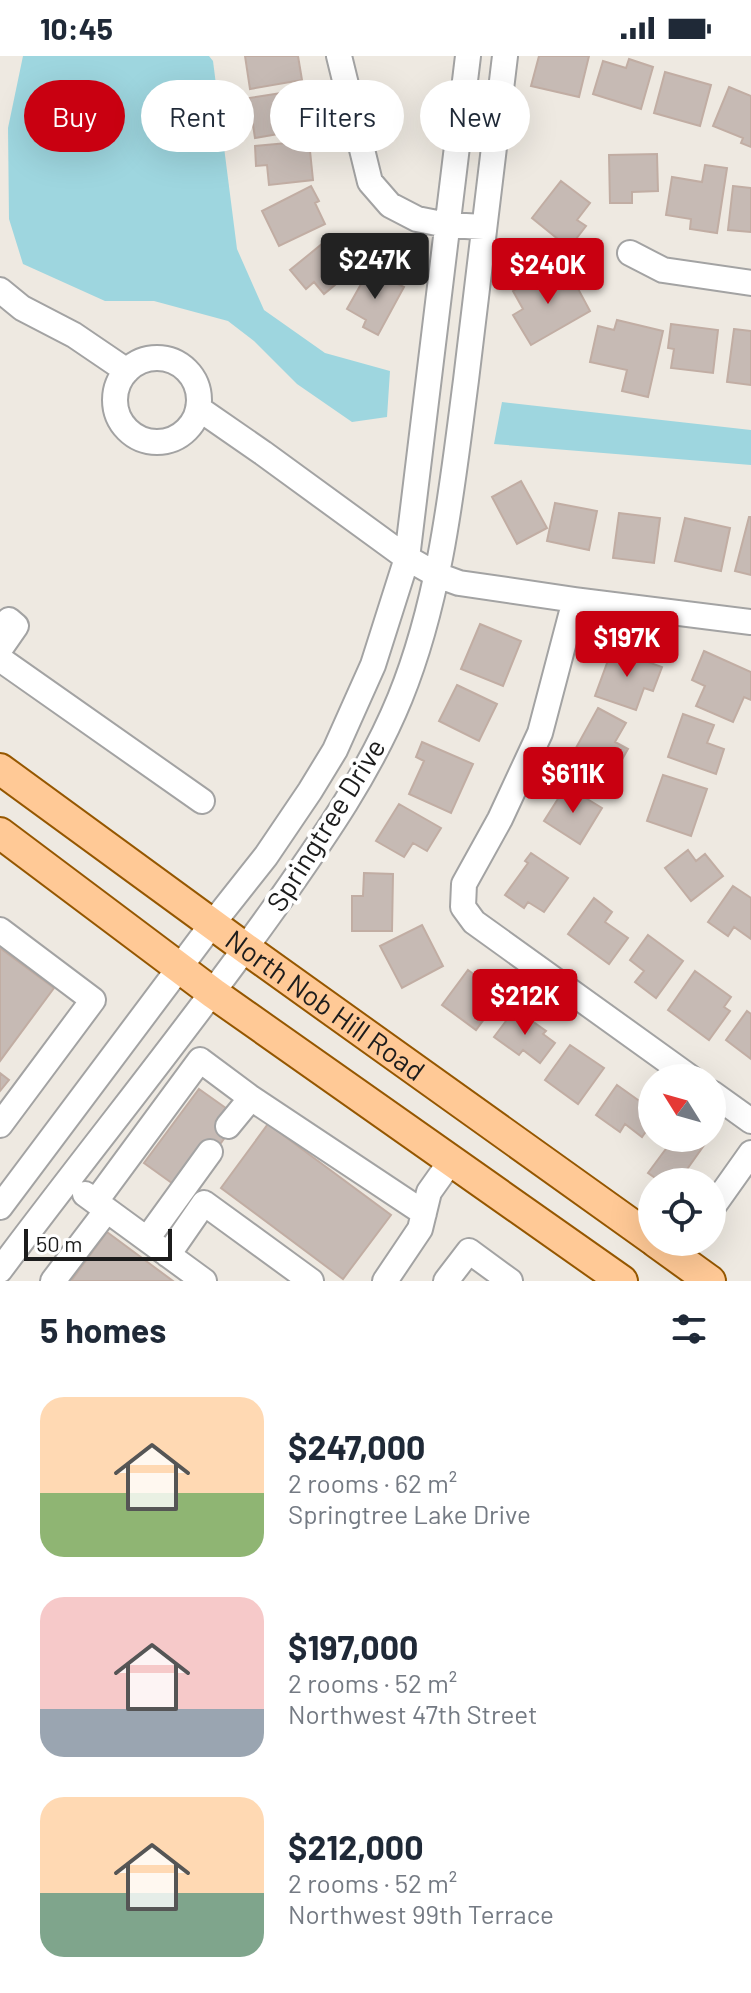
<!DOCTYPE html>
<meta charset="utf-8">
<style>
body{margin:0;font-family:Barlow,sans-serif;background:#f6f6f7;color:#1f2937;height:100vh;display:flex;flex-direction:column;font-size:30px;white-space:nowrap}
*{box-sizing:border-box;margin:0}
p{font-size:26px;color:#747a83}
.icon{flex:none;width:44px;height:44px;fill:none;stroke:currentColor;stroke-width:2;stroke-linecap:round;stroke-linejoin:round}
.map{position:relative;height:1225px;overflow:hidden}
.side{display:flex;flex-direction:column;background:#fff;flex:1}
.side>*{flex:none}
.banner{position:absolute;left:24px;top:24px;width:704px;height:72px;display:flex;gap:16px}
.needle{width:52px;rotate:307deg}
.tools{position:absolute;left:638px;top:1008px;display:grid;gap:16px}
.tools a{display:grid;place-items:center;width:88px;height:88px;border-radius:50%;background:#fff;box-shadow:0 8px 32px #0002;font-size:40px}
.scale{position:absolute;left:24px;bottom:20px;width:148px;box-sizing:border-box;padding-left:8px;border:4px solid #1c1c1c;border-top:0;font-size:22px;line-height:28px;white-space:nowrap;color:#1c1c1c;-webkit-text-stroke:6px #fff;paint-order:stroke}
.price{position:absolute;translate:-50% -68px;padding:0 18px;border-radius:8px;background:#c90011;color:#fff;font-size:26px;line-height:52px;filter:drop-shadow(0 2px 4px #0008)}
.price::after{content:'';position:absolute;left:50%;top:48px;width:24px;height:18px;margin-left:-12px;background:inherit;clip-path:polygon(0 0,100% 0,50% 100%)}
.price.active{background:#222;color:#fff}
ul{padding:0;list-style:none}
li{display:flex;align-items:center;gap:24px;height:200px;padding:0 40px}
li span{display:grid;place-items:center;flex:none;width:224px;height:160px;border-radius:24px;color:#555}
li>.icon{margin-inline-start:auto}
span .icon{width:96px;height:96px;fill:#fffc;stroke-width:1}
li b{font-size:34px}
h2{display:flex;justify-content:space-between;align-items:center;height:96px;padding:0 40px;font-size:34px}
.pill{padding:0 28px;border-radius:36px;background:#fff;box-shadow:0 8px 32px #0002;font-size:28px;line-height:72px}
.pill.active{background:#c90011;color:#fff}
.status{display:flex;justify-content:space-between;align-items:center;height:56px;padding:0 40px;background:#fff;direction:ltr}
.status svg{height:22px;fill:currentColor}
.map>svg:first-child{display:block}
</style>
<div class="status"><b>10:45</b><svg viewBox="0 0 49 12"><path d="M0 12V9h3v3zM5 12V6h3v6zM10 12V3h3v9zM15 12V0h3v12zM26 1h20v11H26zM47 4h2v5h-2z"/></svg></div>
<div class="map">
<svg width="751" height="1225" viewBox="0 0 751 1225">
<rect width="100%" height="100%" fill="#eee9e1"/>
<!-- water -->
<path fill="#9ed6df" d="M23,0H209L213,5L237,193L264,254L325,297L390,315L387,361L352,366L297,328L254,285L228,265L154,245H105L23,208L9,163L8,72Z
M502,346L751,374V409L494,388Z"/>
<!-- building -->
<path fill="#c6bab4" stroke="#c1ada3" stroke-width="2" d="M245,0H298L302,24L250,33Z
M539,0H589L579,41L531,30Z
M629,3L653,11L641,53L593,38L603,5L626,12Z
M665,16L711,29L700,70L654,57Z
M729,31L751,40V91L741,87L743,82L713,70Z
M301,34L307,73L255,82L249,42Z
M309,85L313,124L269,129L267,109L256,110L255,90Z
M657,98L658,135L632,136V147H610L609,99Z
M705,109L727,112L717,177L690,173L691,163L666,159L672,121L702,126Z
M561,125L590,147L577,164L586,170L569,192L532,162Z
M311,130L319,145L315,147L325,168L279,190L262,155Z
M733,130L751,132V176L728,174Z
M328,183L342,200L349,194L360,208L324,238L314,226L306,233L290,214Z
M552,212L564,233L575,227L590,255L531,289L513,259L523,253L513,235Z
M369,214L404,231L378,279L363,271L366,264L347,253Z
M617,264L663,275L648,341L622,335L627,314L590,306L598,270L614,274Z
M671,268L718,274L713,317L671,312L674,293L668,292Z
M734,273L751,275V329L727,326Z
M521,425L547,472L517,488L492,441Z
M555,447L597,455L589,494L547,485Z
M619,457L660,462L654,507L613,502Z
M749,461H751V519L735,515Z
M685,462L730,472L721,515L675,505Z
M480,568L521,585L503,630L461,613Z
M614,588L625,592L623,597L662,611L653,635L644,632L636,654L595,640Z
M704,595L751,616V644L744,641L733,666L696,650L705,630L692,624Z
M457,629L497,648L479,685L439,665Z
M598,652L626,667L615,686L628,693L616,714L601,705L597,713L572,699Z
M683,658L714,669L707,687L724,693L716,718L668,701Z
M422,686L473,708L451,757L409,738L424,705L416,701Z
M663,719L707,733L691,780L647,765Z
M566,730L602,752L580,788L544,765Z
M399,748L441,772L427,795L413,787L404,801L376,785Z
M688,794L696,805L705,798L723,820L691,845L665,812Z
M531,797L568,822L544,856L528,846L524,852L505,839L528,807L525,805Z
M364,817L393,818L392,875H352V840H363Z
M733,830L751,842V883L734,871L728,880L708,866Z
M594,842L612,856L605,866L628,882L609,908L568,878Z
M422,869L443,910L402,932L380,890Z
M648,879L683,905L656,942L635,926L644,915L630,904Z
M0,892L54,932L0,1005Z
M468,914L502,939L476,974L442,949Z
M695,915L731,941L724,951L730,955L709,984L668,954Z
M515,953L546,975L543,978L555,987L540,1007L523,994L519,999L494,981Z
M747,955L751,958V1003L726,984Z
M570,989L604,1012L578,1048L545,1024Z
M0,1017L9,1024L0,1035Z
M617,1029L652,1054V1067L642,1081L625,1068L620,1076L596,1059Z
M199,1033L230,1055L231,1073L213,1098L176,1130L144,1107Z
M268,1068L391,1159L343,1223L221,1132Z
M658,1082H702L707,1085L678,1126H661L648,1117L668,1090Z
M107,1176L173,1225H71Z"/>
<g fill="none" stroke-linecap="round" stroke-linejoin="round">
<!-- minor casing -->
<g stroke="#a3a3a3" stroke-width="28">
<path id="minor" d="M339,0L370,126L390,149L417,163L447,169L484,171
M630,197L663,214L751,227
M0,234L22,252L74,279L127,315
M115 344a42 42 0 1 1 84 0a42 42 0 1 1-84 0Z
M198,352L263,397L407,502L437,519L459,527L575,544L751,566
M575,544L540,677L500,763L464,828L463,851L474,866L691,1022
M0,593L16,570L9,564
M0,603L202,745
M0,874L93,944L0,1069
M712,1037L751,1065
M228,1070L251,1042
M85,1138L204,1225
M96,1145L200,1004L251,1042L424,1157
M0,1151L213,867L266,800L310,735L335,694L373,609L407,502L468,0
M712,1152L751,1097
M147,1183L210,1096
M168,1199L204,1147L311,1225
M0,1214C91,1092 187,975 275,851C322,784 369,718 400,642C441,541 452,431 466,324C479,216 492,108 505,0
M53,1225L107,1154
M385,1225L420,1173L429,1136L451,1105
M446,1225L469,1195L510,1225"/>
</g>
<!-- major casing -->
<g stroke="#955700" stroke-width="34">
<g id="major">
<path id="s1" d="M0,713L245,892L652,1183"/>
<path d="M0,777L213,937L622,1225"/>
<path d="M656,1186L710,1225"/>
</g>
</g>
<!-- minor -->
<use href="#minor" stroke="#fff" stroke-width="24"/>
<!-- major -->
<use href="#major" stroke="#ffc996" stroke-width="30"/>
</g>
<g text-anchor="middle" stroke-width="8" stroke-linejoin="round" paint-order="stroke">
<!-- street labels -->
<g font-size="28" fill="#1c1c1c" stroke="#fff">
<text transform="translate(326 769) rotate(-58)" y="10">Springtree Drive</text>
<text dy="10" stroke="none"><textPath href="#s1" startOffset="402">North Nob Hill Road</textPath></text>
</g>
</g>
</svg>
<div class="tools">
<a><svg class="needle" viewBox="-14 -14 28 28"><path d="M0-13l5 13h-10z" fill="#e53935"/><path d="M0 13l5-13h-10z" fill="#747a83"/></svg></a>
<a><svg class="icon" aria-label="locate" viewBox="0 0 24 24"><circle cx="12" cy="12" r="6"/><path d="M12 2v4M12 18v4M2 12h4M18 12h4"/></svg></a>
</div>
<div class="scale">50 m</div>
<b class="price active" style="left:375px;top:245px">$247K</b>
<b class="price" style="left:548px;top:250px">$240K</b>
<b class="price" style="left:627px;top:623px">$197K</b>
<b class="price" style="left:573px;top:759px">$611K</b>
<b class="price" style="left:525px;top:981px">$212K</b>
<div class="banner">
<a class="pill active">Buy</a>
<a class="pill">Rent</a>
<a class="pill">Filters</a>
<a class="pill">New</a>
</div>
</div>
<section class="side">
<h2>5 homes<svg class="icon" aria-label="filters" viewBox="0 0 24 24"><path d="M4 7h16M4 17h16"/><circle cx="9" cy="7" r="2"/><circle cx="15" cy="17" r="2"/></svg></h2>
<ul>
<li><span style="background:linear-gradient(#ffd9b3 60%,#8fb573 0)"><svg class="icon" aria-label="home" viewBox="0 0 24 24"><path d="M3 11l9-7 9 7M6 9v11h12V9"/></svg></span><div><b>$247,000</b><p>2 rooms · 62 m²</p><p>Springtree Lake Drive</p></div></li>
<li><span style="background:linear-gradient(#f6c9c9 70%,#9aa5b1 0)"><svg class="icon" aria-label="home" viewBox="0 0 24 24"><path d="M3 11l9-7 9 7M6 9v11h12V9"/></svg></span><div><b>$197,000</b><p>2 rooms · 52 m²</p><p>Northwest 47th Street</p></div></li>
<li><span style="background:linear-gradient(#ffd9b3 60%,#7fa58c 0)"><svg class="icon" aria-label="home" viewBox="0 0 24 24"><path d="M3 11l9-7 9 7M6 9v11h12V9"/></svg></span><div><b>$212,000</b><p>2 rooms · 52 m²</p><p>Northwest 99th Terrace</p></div></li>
</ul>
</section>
